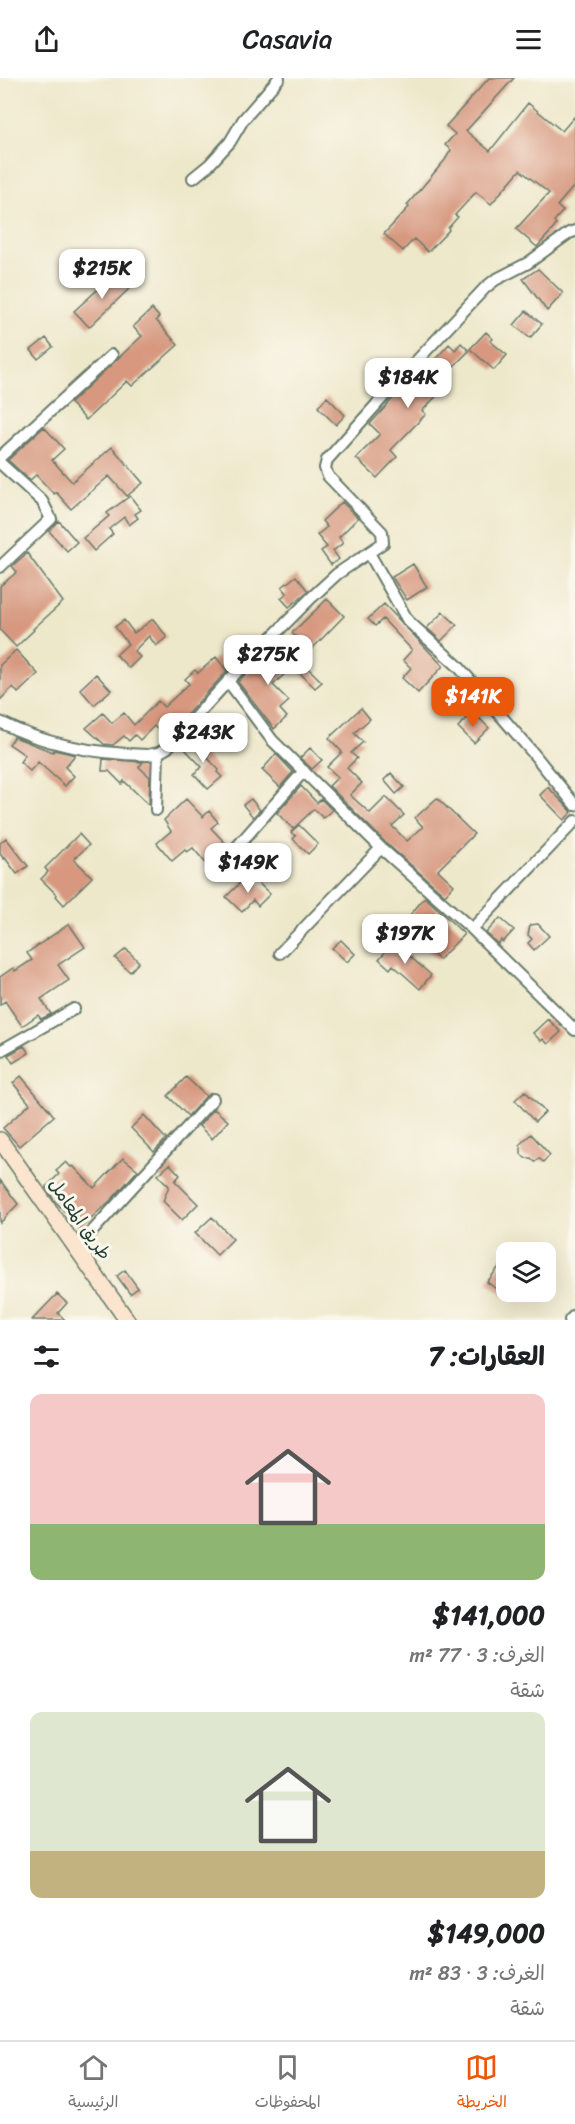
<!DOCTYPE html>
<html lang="ar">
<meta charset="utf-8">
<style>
body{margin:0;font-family:Sriracha,"Playpen Sans Arabic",sans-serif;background:#f2f2f2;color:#202124;direction:rtl;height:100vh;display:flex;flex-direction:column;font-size:22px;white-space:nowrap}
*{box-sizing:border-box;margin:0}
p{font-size:20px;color:#757577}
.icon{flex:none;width:33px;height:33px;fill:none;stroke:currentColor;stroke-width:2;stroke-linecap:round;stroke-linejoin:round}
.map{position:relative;height:1242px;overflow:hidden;direction:ltr}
.side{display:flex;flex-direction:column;background:#fff;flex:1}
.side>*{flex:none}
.controls{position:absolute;left:496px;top:1164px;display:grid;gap:12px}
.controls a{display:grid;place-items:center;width:60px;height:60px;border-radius:12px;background:#fff;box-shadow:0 6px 24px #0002;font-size:30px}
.price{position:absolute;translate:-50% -51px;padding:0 14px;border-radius:12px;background:#fff;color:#222;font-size:20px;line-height:39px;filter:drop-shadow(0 2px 3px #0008)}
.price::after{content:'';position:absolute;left:50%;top:36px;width:18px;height:14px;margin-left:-9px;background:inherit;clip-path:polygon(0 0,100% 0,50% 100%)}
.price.on{background:#ea580c;color:#fff}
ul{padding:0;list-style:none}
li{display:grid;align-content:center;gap:12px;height:318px;padding:0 30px}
li span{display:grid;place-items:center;height:186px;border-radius:12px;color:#555}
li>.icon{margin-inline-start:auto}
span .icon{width:108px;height:108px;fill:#fffc;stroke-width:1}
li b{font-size:26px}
h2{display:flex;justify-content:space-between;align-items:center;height:72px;padding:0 30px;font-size:26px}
header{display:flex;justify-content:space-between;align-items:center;height:78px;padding:0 30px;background:#fff;font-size:27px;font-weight:600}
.tabs{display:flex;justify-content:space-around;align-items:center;height:84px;border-top:2px solid #e0e0e0;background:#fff;font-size:16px;color:#757577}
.tabs a{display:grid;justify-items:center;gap:3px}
.tabs .on{color:#ea580c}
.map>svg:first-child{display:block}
</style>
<header><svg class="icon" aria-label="menu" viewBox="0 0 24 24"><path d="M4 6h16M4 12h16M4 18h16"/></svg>Casavia<svg class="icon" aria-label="share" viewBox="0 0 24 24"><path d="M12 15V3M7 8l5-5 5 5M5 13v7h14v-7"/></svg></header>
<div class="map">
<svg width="575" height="1242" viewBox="0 0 575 1242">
<rect width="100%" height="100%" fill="#fbf7ec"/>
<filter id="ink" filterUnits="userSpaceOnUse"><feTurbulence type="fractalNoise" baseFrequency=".0167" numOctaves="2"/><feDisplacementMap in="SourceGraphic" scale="12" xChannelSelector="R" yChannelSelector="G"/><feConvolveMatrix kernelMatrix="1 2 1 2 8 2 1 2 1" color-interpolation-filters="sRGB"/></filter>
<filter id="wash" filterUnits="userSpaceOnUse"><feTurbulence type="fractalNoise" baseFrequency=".008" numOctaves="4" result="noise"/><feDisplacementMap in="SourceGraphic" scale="24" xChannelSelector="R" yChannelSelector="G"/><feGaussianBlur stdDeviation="1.35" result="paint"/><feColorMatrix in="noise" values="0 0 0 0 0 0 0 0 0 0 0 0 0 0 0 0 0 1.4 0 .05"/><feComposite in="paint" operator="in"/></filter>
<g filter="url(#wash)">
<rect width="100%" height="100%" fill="#eee8cb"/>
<g id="blocks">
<!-- building -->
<path fill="#d7987f" d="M489,0H514L466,53L490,73L528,25L562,53L575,38V107L557,128L563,133L554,143L556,146L554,150L537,169L516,151L549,115L520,92L491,126L476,114L455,137L458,139L448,150L449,152L428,174L414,161L403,173L384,156L409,129L407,127L445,82L451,72L445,67L455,56L446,48Z
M538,191L563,215L547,233L523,201Z
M116,195L130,210L89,249L74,233Z
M152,231L159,239L156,242L178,267L132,308L127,303L86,342L70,325L142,258L133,249Z
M526,233L542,246L530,260L514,247Z
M486,254L493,261L490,263L507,277L494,292L470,271Z
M46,260L53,269L38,281L31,272Z
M461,265L469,273L444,298L450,304L422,333L426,336L391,372L397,379L377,400L356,380L380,356L370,346L428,282L431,286L449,266L455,272Z
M327,319L345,337L336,347L318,329Z
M44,349L64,371L52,382L72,404L112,369L143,405L127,418L109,398L71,431L56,414L54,416L36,397L30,402L8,382Z
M130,418L141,432L135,436L138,440L129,447L124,439L109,451L113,456L94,473L83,460L109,438L107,435Z
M342,424L358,440L339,459L343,465L333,473L339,481L331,487L321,473L327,469L317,457L327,449L322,443Z
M59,443L77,464L67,473L49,453Z
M27,475L63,524L33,551L34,552L16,569L0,552V508L17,494L12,488Z
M413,486L427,509L407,522L392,499Z
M296,498L308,513L289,529L281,520L287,515L282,509Z
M327,521L344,538L310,573L292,555Z
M384,526L443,588L418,615L402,600L411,590L403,582L412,572L383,541L375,548L368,541Z
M443,534L457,547L441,563L427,550Z
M153,541L167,559L156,568L149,558L134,573L140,579L129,590L116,577L128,566L115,549L124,542L134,555Z
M273,568L293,588L273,607L289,623L280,631L287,639L274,651L238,604Z
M16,572L38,596L18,615L13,609L0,622V587Z
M216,579L227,593L180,644L176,639L160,654L154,648L140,662L135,657L129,663L124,658L113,667L104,666L86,650L103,635L112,645L124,635L134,647L158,623L164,629L189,606L185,601L195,592L198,595Z
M298,580L322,604L315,610L291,586Z
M96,596L111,612L94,627L80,611Z
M464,606L474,618L460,630L450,618Z
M361,630L370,641L354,655L363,664L351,675L357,680L347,690L362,705L350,717L370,735L386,719L404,737L392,748L407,763L423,749L415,740L437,720L474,756L438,792L454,807L445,817L386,765L329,708L338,699L327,689L342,674L329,660Z
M473,634L489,650L474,665L458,649Z
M14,659L53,674L54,672L75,677L65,689L74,698L65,708L38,684L30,693L20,684L25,677L9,666Z
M195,660L209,674L205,677L219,692L217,694L222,699L208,711L194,696L202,689L184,670Z
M310,670L322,682L312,691L300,680Z
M276,676L293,694L280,709L262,692Z
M103,681L143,684L139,689L150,699L149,727L124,703L122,706L109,693H102Z
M391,695L404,709L396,716L384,702Z
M301,708L317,725L321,721L332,732L323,740L314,731L293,751L277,735Z
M548,709L572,734L564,742L540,717Z
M186,721L203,739L209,733L218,744L211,750L228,768L209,789L193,770L187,774L185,772L172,783L157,765L171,753L164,742Z
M251,721L260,732L253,739L243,727Z
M299,747L318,766L308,776L293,761L296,758L291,754Z
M79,756L89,767L74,781L92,799L64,827L56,818L57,817L41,801L48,794L45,790Z
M6,760L28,788L17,796L5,780L4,781L0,776V765Z
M243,773L255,784L248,791L237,780Z
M249,796L270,816L258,828L253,822L242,834L226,819Z
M425,819L464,856L439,882L408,852L412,848L406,842Z
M500,840L514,852L503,864L501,862L498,866L486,855Z
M69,846L85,869L58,887L69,902L41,921L51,936L41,941L38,937L22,948L5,923L0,927V899L13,890L15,893L32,882L27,875Z
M538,846L549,858L534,872L528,865L532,861L528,857L530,847Z
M341,862L355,876L347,884L332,870Z
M391,862L431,897L420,911L393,887L390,891L379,881L387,872L385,870Z
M126,871L139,884L130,894L115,880Z
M548,941L561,954L548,966L543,961L541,963L533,955Z
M24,968L29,975L13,985L8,977Z
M21,998L54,1038L19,1068L3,1050L30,1026L13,1005Z
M186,999L206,1018L188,1038L168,1018Z
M525,1013L545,1034L535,1044L515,1022Z
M214,1031L228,1043L212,1061L199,1048Z
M144,1037L166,1061L154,1074L131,1050Z
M531,1056L550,1077L543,1084L539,1080L535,1084L531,1080H525L521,1076V1070L519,1067Z
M123,1080L138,1092L112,1121L80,1150L54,1122L46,1109L59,1096L56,1093L66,1084L71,1089L73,1088L94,1110Z
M170,1086L180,1097L175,1103L198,1126L182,1142L163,1123L169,1108L158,1097Z
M0,1102L18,1126L0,1145Z
M212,1139L233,1161L217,1177L195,1155Z
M507,1179V1219L487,1204Z
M125,1192L138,1210L130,1216L117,1198Z
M57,1216L67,1225L58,1235L65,1242H32Z"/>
</g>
</g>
<g filter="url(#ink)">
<use href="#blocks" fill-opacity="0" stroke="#677969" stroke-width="1.5"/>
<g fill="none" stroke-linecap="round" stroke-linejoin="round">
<!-- street casing -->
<g stroke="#677969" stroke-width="14">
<path id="street" d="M193,100L209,87L230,64L243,42L279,0
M0,379L112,277
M0,385L42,423L51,441L0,489
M369,475L408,543L458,588L533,675L575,727
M228,603L272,662L381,770L472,851L575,952
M0,644C45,667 98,676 148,677L158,675L167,670L230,601L312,519L337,496L383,465L382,454L328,398L325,390L327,382L393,308L485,210L495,202L528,185L569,155L575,153
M156,732L158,675
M213,796L304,693
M472,851L575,743
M280,875L381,770
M0,973L74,931
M77,1170L213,1021
M570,1242L575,1237"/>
</g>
<!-- secondary casing -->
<g stroke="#677969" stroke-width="18">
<path id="secondary" d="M0,1062L127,1242"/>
</g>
<!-- street -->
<use href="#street" stroke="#fff" stroke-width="10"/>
<!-- secondary -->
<use href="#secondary" stroke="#fbe5cf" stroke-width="15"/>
</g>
</g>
<g text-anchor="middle" stroke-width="6" stroke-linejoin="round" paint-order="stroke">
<!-- street labels -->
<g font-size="18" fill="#1f3d34" stroke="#fbf7ec">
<text transform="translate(80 1141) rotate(55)" y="6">طريق المعامل</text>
</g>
</g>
</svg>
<div class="controls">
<a><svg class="icon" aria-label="layers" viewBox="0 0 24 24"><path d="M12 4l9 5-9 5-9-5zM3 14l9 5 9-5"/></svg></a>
</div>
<b class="price" style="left:102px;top:222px">$215K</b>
<b class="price" style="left:408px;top:331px">$184K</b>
<b class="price" style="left:268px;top:608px">$275K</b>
<b class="price on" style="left:473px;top:650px">$141K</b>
<b class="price" style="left:203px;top:686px">$243K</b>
<b class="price" style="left:248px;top:816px">$149K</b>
<b class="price" style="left:405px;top:887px">$197K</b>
</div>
<section class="side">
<h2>العقارات: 7<svg class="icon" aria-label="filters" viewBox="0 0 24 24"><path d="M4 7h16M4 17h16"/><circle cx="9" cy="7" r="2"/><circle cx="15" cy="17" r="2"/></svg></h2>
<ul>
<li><span style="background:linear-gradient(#f6c9c9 70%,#8fb573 0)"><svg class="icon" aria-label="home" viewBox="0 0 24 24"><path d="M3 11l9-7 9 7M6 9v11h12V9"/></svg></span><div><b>$141,000</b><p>الغرف: 3 · 77 m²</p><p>شقة</p></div></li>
<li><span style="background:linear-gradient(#dfe7d0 75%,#c2b280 0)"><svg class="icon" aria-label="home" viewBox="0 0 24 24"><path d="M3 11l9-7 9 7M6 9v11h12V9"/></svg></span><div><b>$149,000</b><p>الغرف: 3 · 83 m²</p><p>شقة</p></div></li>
</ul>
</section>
<nav class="tabs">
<a class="on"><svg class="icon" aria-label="map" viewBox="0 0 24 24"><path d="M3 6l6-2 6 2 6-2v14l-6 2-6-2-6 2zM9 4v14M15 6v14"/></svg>الخريطة</a>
<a><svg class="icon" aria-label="saved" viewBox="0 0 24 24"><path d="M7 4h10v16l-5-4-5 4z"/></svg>المحفوظات</a>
<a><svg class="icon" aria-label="home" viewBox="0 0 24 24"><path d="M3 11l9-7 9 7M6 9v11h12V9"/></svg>الرئيسية</a>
</nav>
